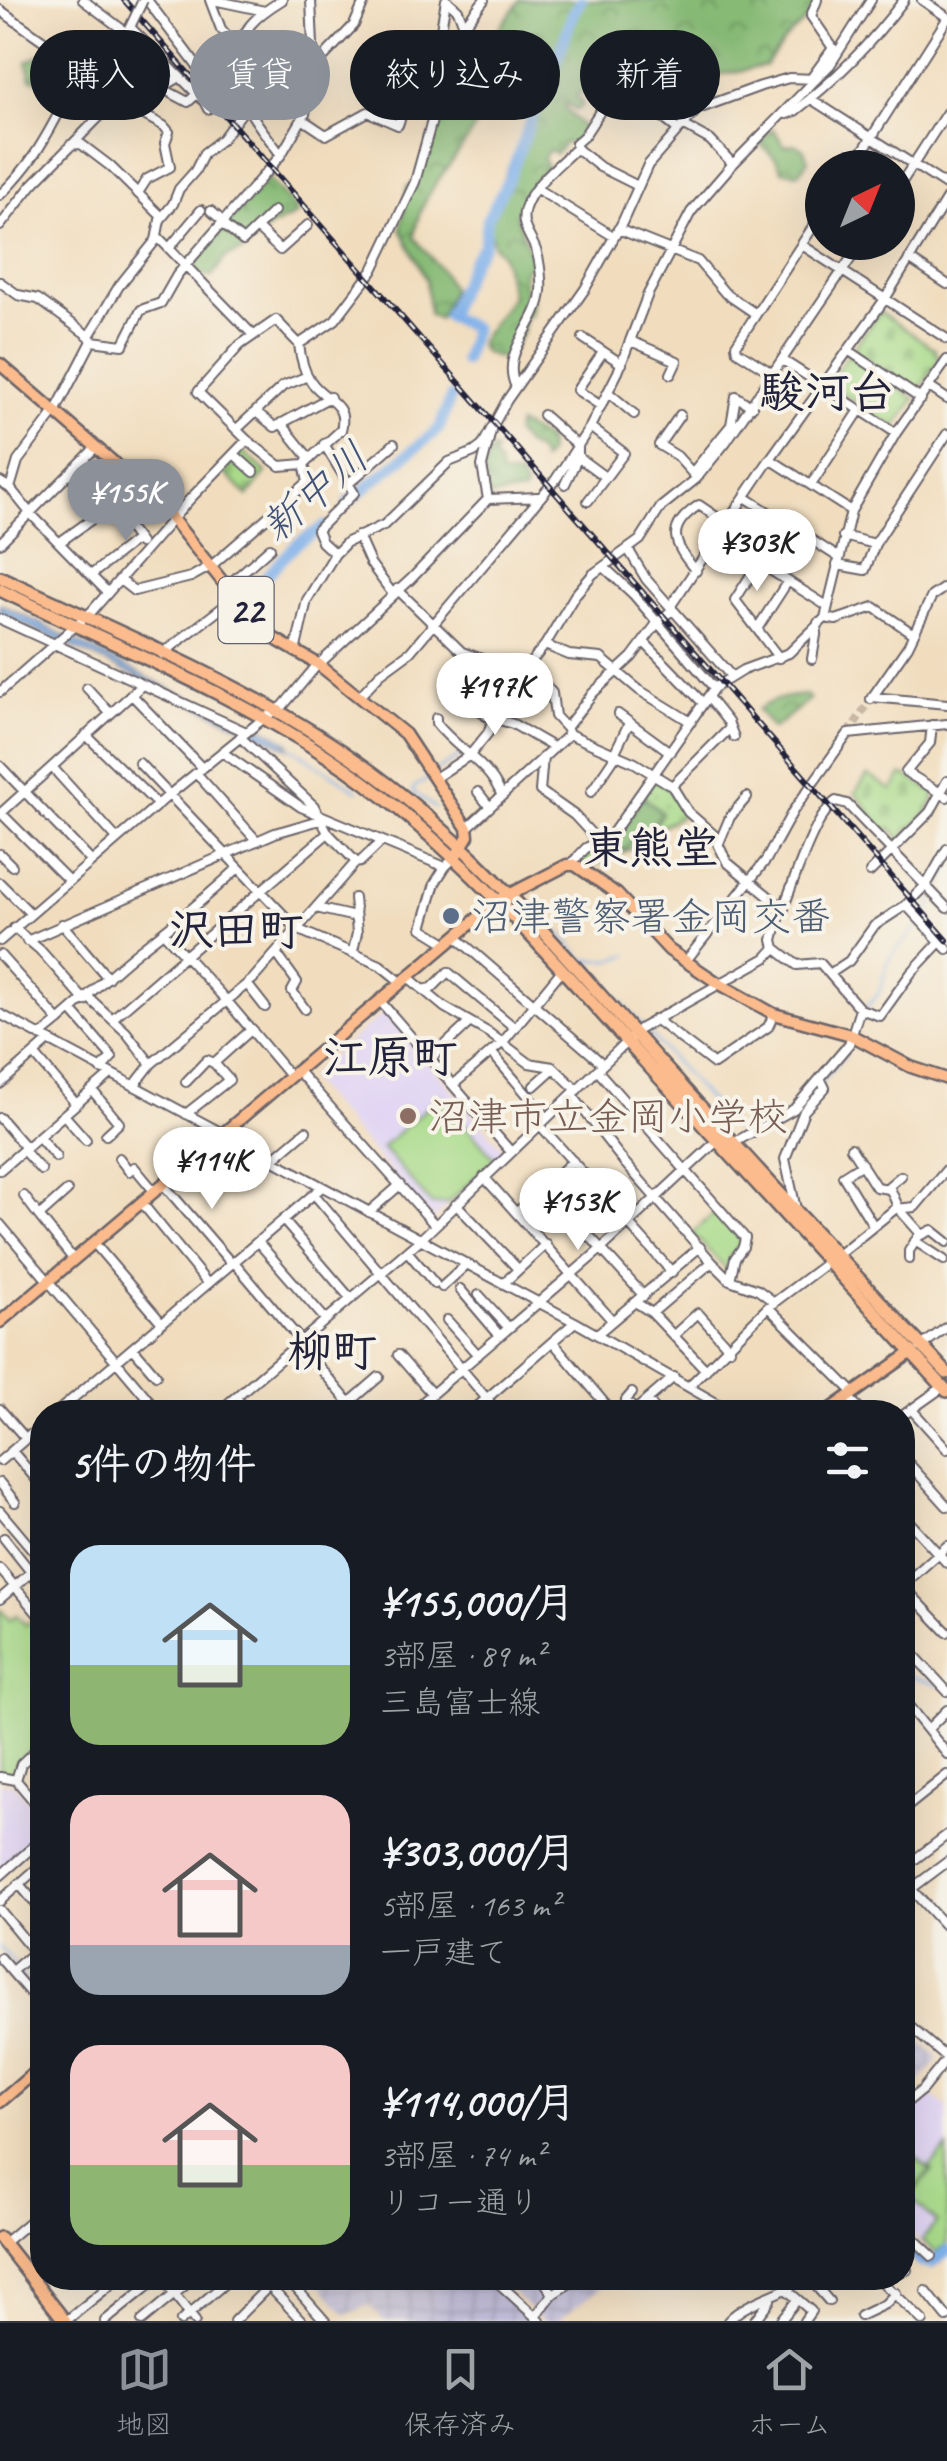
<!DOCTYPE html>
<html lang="ja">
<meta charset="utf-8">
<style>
body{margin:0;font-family:Caveat,"Klee One",sans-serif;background:#20242c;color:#f1f3f6;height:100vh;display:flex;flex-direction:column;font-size:38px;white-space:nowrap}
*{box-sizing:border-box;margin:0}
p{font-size:32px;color:#9ea1a6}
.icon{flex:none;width:55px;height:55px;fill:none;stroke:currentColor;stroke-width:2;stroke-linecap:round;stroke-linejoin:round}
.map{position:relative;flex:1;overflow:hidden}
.details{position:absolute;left:30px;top:1400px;width:885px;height:890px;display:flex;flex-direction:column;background:#171b24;border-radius:40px;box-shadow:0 10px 40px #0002}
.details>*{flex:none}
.banner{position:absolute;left:30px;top:30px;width:888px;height:90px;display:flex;gap:20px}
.needle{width:65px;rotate:43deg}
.tools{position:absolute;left:805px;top:150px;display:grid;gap:20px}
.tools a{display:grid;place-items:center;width:110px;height:110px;border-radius:50%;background:#171b24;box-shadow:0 10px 40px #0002;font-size:50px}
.price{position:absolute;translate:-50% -85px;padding:0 22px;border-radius:35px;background:#fff;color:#222;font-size:32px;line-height:65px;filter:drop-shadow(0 2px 5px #0008)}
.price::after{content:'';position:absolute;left:50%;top:60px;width:30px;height:22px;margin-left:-15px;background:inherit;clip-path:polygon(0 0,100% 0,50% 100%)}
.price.on{background:#8c9099;color:#fff}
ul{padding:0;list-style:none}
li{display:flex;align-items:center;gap:30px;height:250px;padding:0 40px}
li span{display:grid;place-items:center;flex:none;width:280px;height:200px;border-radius:30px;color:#555}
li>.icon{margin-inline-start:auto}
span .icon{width:120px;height:120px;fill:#fffc;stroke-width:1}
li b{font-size:42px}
h2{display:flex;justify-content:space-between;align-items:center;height:120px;padding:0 40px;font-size:42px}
.chip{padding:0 35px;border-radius:45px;background:#171b24;box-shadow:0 10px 40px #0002;font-size:35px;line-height:90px}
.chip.on{background:#8c9099;color:#fff}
.menu{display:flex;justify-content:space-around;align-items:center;height:140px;border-top:2px solid #363941;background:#171b24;font-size:28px;color:#9ea1a6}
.menu a{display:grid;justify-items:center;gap:5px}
.menu .on{color:#8c9099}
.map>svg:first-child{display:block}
</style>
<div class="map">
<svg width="947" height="2321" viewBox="0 0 947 2321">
<defs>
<pattern id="industrial-grid" width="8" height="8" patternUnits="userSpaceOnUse" patternTransform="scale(2.5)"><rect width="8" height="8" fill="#c4c0db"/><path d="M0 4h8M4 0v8" fill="none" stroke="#a8a5bd"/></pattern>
<pattern id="grass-dots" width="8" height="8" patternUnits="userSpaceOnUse" patternTransform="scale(2.5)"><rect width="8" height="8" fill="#a8da89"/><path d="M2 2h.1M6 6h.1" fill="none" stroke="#90bb77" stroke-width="1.8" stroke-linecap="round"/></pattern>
<pattern id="forest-crowns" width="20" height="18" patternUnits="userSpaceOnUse" patternTransform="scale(2.5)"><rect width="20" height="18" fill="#86ba75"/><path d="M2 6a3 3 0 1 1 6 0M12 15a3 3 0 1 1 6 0" fill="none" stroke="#6d9761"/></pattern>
<pattern id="cemetery-stones" width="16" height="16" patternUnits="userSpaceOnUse" patternTransform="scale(2.5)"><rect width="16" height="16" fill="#a8da89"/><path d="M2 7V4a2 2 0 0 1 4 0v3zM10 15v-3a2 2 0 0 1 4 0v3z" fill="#90bb77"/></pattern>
<pattern id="water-ripples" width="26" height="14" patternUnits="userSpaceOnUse" patternTransform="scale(2.5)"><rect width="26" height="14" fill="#7fb0ea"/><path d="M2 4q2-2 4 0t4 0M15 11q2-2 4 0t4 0" fill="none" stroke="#688fbf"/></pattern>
</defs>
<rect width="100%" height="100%" fill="#f7f3e8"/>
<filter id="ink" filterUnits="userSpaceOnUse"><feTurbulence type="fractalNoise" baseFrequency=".01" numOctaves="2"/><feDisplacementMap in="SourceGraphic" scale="20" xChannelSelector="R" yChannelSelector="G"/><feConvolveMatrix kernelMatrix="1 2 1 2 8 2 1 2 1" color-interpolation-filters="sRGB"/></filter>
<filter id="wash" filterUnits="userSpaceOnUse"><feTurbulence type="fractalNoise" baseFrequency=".0048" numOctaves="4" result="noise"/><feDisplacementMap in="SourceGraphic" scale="40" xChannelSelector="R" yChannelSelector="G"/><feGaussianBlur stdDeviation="2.25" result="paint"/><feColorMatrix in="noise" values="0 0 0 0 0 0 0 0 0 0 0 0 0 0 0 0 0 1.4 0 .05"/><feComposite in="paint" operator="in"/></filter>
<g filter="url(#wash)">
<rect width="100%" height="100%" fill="#f1ddbe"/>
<!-- built -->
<path fill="#e0d4f4" d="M385,1012L505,1151L433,1220L310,1081L309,1076Z
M0,1782L15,1785L42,1818V1835L0,1872Z
M925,2090L947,2107V2249L937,2257L903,2225L902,2110Z"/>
<!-- industrial -->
<path fill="url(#industrial-grid)" d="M903,2026L936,2056L937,2061L903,2100Z
M315,2278H486L533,2321H384L369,2305L346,2315Z
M497,2278H613L557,2321H544Z"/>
<!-- grass -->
<path fill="url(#grass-dots)" stroke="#657e62" stroke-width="2.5" d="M654,779L668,787L684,814L650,833L662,813L643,796Z
M637,831L644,835L641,838L643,843C625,853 605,858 588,870L581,861L593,849L608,841L624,851Z"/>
<!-- forest -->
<path fill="url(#forest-crowns)" stroke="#546e58" stroke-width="2.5" d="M520,0H816L811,16L787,38L765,66L712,76L696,97L679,94L672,102C648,106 632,92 609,89C597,87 590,95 578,93L576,97L582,101V107L576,110L565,104L566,110L588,131L572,145L566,142L556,154L549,150L543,159L549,169H544L533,182L516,216L533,261L524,271L525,294L533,299L530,316L525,317L523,332L508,357C497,358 488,356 480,349V341L512,296L502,254L494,246L486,220L520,141L550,45L536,32C498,45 490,96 474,128C452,169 421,188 414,237L442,271L452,289L439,319L429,314L426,280L401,229L407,187L415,182L442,107Z
M53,48L52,58L74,78L66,87L31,79L27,62Z
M773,129L785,146L795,144L804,150L808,160L799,173L782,171L776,159L759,143Z
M268,178L297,211L296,215L270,227L244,250L225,258L211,277L198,273L191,264L197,256Z
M518,424L547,440L548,453L542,461L538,452L526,445L515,433Z
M492,449L496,451L493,457L499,464L501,475L519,476L525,487L524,492L489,497L484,469Z
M806,695L810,699L773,729L758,710C769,699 791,696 806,695Z
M643,796L661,813L648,833L637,830L627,848L621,851L609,840L629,819Z"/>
<!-- cemetery -->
<path fill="url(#cemetery-stones)" stroke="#657e62" stroke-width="2.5" d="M880,312L936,350L935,353L941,358L918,392L855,352L854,347Z
M242,451L266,472L248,496L222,471Z
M868,775L892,790L902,775L907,776L936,794L929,811L900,840L891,828L885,831L855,793Z"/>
<!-- green -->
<path fill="#a8da89" stroke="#657e62" stroke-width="2.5" d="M848,354L915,399L895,427L828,384Z
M440,1096L495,1159L448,1203L432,1205L382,1147Z
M718,1210L741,1238L740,1246L730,1256L728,1271L692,1233Z
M0,1609L10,1620L16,1615L26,1625L34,1618L42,1628V1740L18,1762L12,1777L0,1775Z
M903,2145L930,2171L907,2197L903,2193Z
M947,2148V2245L936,2253L922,2240L937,2222L909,2197L932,2171L929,2167Z"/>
<!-- water -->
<path fill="url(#water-ripples)" stroke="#506992" stroke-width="2.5" d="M0,604L181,694L265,729L289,743V748L0,613Z"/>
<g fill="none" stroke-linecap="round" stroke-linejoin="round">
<!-- stream -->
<path stroke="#7fb0ea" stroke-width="2.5" d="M292,748L358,791
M434,772L462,755L465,757
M429,779L414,787L413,792L435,808
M935,893L947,873
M539,909L584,960H612L628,955
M923,919L931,908L932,900
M584,960L742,1137
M865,1009L879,993L889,958L919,926
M803,1104L846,1053
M902,1674L941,1686
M0,1947L42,1996"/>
<!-- river -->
<path stroke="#7fb0ea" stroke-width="11" d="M464,361L474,328L447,316L473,260L484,245L487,219L509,178L540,97L556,65L573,13L581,0
M348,502L439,429L451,397
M233,603L246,597L297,544L325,526
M902,2237L920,2262L931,2264L947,2251"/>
</g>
</g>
<g filter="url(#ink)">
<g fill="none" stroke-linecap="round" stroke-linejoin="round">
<!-- minor-tunnel -->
<path stroke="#c8b8a4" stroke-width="8" stroke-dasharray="8 4" stroke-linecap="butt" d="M848,734L871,699"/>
<!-- minor casing -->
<g stroke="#6a6369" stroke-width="12">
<path id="minor" d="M83,0L127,33
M147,0L213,87L227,93
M210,0L221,29L238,47
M213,0L265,11
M447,0L458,10L464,26
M922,0L947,17
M0,10L51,46L55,61L82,80
M130,27L204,101L208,109L239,83
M314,67L354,25L365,0
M812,77L833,48L811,16L817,0
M125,82L158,86L188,102L197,94
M811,99L947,186
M116,100L164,126L169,132L165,143L170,167L147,179L138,193
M787,114L795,111C837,79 872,42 904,0
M144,115L161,88L180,77
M302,119L326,135L368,112L398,125L413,84L441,29L446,0
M683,125L710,140L733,164
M70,145L81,144L110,166L162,217
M576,148L600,167L638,186
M281,155C254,118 240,109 239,62C238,30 256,16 282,0
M852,168L947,19
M898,188L947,112
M537,189L613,236
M0,195C30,166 43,143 62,107C78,78 106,55 128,31
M211,211L224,222
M222,224L243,241L274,211
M0,226L32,185L116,100L125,82L128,31L132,23
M257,228L280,250L308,225
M618,229L698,261L725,293L756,314
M157,236L252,334
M802,245L947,339
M170,247L201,210
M909,259L947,284
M0,282L18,295L38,299L89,336
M583,338L622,364
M92,341L123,345L141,310L161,303L177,275L281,155L298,126L305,114L314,68L311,0
M631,341L677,361L671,374
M299,344L276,320L240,345L198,392L247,440L280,466L304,464L341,430C348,404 327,401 313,384C305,375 300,357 299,344L335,320L373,270L415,182L433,117L448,90L451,51L464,26L484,0
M848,350L921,399
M784,361L896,433
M775,375L737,351L736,345L822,213
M516,387C499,352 538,326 541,292C542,281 540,263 537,253C532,237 519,227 525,208C533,184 558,166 576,148V143L584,136L612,93L658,114L678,130
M929,387L947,399
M609,393L634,414
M601,406L577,390L603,352
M256,412L275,427L330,397
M543,415L578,446V457L605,477
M680,415L659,445L677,456L695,476
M281,423L310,459
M237,429L283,386L308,376
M324,444L354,493L317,530L322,542L335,554
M234,454L254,472
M770,459L851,511
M692,473L731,425L736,396L752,407
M0,482L10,488L30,513L108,593
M348,484L394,444
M565,484L578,457
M811,485L860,410
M10,488L18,461L55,412L92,341L89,336L119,286L156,240L160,220L173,204L179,189L195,171L204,153L222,139L246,107
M745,497L838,557
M488,499L538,497
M588,501L624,453L590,427
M111,505L140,543
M358,536L370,563L392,593
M843,536L875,544
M718,537L827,606
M60,542L141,484L154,470
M0,543L96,447
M628,549L646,579L731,676
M759,562L735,600L779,658
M837,565L865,570L875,544L947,434
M604,567L633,594L714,688
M696,571C674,544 664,528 699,505L727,524
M91,575L137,539
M120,580L134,591L191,577L211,566L308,482L304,464
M227,586L270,548
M397,589L462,652L485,660L512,685
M825,618L836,620L874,607L912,633
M0,619L246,732
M757,629L788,581
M644,642L703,703
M545,645L569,655L601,658L639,690L691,722
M295,652L307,600L335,554L347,542L384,525L449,462L474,452L482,446L507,400L585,289L622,223L648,165L683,125L698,109L761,86L789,78L816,79
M162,654L236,597
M812,659L818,623
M318,665L411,579L488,499L482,466L491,431
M529,667L552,693L555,716L566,728
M87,688L110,713
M0,692L92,611L190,499L247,440
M131,694L202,768
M359,697L380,674L410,652L556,479L590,427L618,372L648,294L691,212L730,167L830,65L871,0
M708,697L728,722L734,737
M872,697L947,704
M468,698L486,716L513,724L553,747
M871,699L908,646L932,596L947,586
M618,714L670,752
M436,718V723C457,750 487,762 501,794
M932,725L930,743L906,772L947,797
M569,734L635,763L672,786L688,812L713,834L727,862L784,909
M86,735L158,805
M222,752L301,807L445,867L454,858
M614,754L629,723
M543,757L540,791L574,815L598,841
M139,763L297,929L380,965L401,982
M0,766L91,861
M52,767L117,839
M196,773L257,841
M435,778L470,755L488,733L500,700L545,645L575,595L593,574L640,540L661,507L696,479L726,442L862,242
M672,786L730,728
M478,792L489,806
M591,792L616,755
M1,813L68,880
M0,814L141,686
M467,828L569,734L566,728L593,693L632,657L658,622L672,610V604L770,459L885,299L947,198
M719,843L730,817L747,797
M0,854L12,866
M355,863L360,862L381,842
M571,864L586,848L612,834L714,688L743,670L789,653L825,618L851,511L896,433L947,360
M445,867L435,883L422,928L448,944
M870,872L930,812L947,781
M0,883L30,913
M906,905L947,949
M316,908L355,917
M62,924L108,978
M14,928L40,950L85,1001
M164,933L227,1001L290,1076
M456,937L603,1064
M0,941L169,795L263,719L283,706L318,664
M27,941L275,833L320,820
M353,951L357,933L354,898
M276,953L297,982L292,991L305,1009
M0,955L59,1021
M685,962L766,860L793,811L848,734L947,724
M831,973L849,961L874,926L906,905L927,884L947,849
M408,977L444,1007L489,1033L529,1063L553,1067L577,1090
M247,984L265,1007
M423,990L432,988L448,972L515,1028
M88,997L126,1032L151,1064
M380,1001L511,1152
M860,1009L880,1016L911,973L939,943
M72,1011L112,1057L101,1069
M0,1014L575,1322L732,1412
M112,1019L328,833
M655,1019L714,1064L768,1027L774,1014
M40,1036C76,1009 106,976 141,949C175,923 206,898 237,869
M491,1052L547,1118
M34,1054L76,1104
M430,1059L469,1023
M297,1070L435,1225
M597,1070L745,1238L743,1247L735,1258L730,1280
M186,1082L207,1060L214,1063
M0,1084L49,1041
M453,1085L503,1042L562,970
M134,1086L151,1064L253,979L356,862L328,833L314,806L240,737
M534,1086L554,1068
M92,1090L119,1123L106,1135
M572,1095L624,1162L712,1262L730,1280L758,1290L774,1302
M186,1114L229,1080L214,1063L252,1029
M64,1115L86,1140
M0,1118L26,1148
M540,1125L672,1272
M39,1137L56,1157
M735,1142L794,1109L849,1044L860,1009L820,963L797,965L775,948
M851,1148L876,1187L889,1189
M23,1150L41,1170
M119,1158L129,1171L134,1167L154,1191
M272,1160L306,1131
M862,1164L843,1176L873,1225
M0,1170L111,1074
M901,1176L889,1186L899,1209L922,1235L932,1230L947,1242
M484,1177L611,1319
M163,1184L232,1264
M545,1187L644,1296
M67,1191L39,1216L74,1260
M314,1194L498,1412
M24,1196L39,1216
M141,1202L208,1284
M456,1204L518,1269
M796,1209L785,1159L804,1111L825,1088L821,1080
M369,1212L400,1185
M517,1212L573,1161
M283,1220L351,1299
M0,1224L159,1412
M915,1241L944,1260
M258,1242L326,1320
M94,1243L162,1323
M407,1251L435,1284
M839,1254L895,1209L915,1207L947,1169
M909,1259V1251L918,1237
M234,1262L301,1341
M504,1283L546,1244
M442,1287L467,1264
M460,1289L500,1336
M479,1295L509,1328
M635,1302L652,1313L712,1262
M768,1307L854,1393
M652,1313L706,1370
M447,1320L478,1355
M597,1334L700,1247
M674,1335L698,1313L730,1349
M553,1342L612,1412
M299,1343L357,1412
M920,1347L947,1327
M133,1348L156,1375
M398,1355L432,1394
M689,1386L768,1307L828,1262
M632,1393L626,1400L635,1411
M848,1397L863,1412
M236,1398L249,1412
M647,1400L658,1412
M349,1403L379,1377
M0,1409L26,1439
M912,1410L947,1449
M57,1412L322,1187
M218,1412L421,1239L641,1028L766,958L775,948L773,940L777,924C790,895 813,816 836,801L847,804L947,908
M411,1412L601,1249L717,1141
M471,1412L575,1322
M633,1412L674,1377
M902,1416L943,1387
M12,1451L42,1486
M902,1456L947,1506
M0,1461L42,1425
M0,1483L15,1502
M0,1511L42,1561
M40,1512L42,1515
M902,1514L947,1563
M4,1538L42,1586
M0,1569L42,1619
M902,1585L947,1632
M902,1586L947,1546
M0,1599L42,1563
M902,1642L947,1691
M902,1698L947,1754
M928,1729L947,1710
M0,1777L16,1780L42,1811
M16,1780L21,1764L42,1744
M902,1811L947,1775
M902,1869L947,1835
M0,1876L42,1839
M902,1879L944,1925H947
M19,1884L42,1911
M911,1889L947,1862
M0,1901L42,1864
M0,1910L42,1961
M0,1958L42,2007
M12,1971L42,1945
M902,2020L947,2058
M902,2106L922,2090L947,2059
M902,2228L932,2256
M4,2243L42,2211
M902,2272L907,2270
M162,2278L195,2321
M287,2278L325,2321
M493,2278L540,2321
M542,2278L553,2294L578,2278
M809,2278L829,2301
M878,2278L923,2321
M269,2286L302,2321
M788,2291L811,2311L804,2321
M926,2291L947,2317
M860,2316L885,2304L896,2293
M535,2317L553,2294
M66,2321L119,2278
M105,2321L158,2278
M142,2321L194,2278
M181,2321L231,2278
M234,2321L277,2278
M728,2321C747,2300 782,2295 805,2278
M754,2321L770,2300
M780,2321L797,2300"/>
</g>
<!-- major casing -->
<g stroke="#6a6369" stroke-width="15">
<path id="major" d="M0,364L157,500L263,632L318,664L405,734L467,828L468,836L457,854
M0,1322L499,900L567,865H575L617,894L669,950L718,983L774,1014L851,1035L911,1067L947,1079
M827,1412L912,1352
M0,2102L42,2066"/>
</g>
<!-- highway casing -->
<g stroke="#6a6369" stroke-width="16">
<path id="highway" d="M0,577C119,633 247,684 355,760C465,836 547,935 635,1034C737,1148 842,1261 947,1373
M0,590C114,645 245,698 349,771C463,852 552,959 645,1062C745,1172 847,1281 947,1391
M0,2238L65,2321"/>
</g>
<!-- minor -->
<use href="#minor" stroke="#fff" stroke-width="8"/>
<!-- major -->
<use href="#major" stroke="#fbbb8c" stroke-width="10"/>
<!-- highway -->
<use href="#highway" stroke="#fbbb8c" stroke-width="11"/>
<!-- rail casing -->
<g stroke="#22223b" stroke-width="6">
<path id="rail" d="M124,0L947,940"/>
</g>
<!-- rail -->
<use href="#rail" stroke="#f7f3e8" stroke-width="2.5" stroke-dasharray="8" stroke-linecap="butt"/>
<!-- minor-bridge casing -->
<g stroke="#6a6369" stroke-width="12" stroke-linecap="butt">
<path id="minor-bridge" d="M132,23L143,0"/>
</g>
<!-- minor-bridge -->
<use href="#minor-bridge" stroke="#fff" stroke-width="8"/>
</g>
</g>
<!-- markers -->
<circle fill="#5c6f8a" stroke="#f7f3e8" stroke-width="4" cx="451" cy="916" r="10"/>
<circle fill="#8d6e63" stroke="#f7f3e8" stroke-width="4" cx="408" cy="1116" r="10"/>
<g text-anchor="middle" stroke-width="8" stroke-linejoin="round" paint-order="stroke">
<!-- shield labels -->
<rect fill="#f7f3e8" stroke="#62616f" stroke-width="2.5" x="218.5" y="577" width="55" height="66" rx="8"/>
<g font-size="38" font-weight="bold" fill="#22223b">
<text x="246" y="623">22</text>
</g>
<!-- service labels -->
<g font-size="40" fill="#4e5e75" stroke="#f7f3e8" text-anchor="start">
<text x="471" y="930">沼津警察署金岡交番</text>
</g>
<!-- education labels -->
<g font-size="40" fill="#785e54" stroke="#f7f3e8" text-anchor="start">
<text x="428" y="1130">沼津市立金岡小学校</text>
</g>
<!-- water labels -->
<g font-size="42" font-style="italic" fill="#435478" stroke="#f7f3e8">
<text transform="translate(314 491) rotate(-41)" y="15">新中川</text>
</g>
<!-- quarter labels -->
<g font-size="45" font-weight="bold" fill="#22223b" stroke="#f7f3e8">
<text x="827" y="407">駿河台</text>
<text x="651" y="863">東熊堂</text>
<text x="236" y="945">沢田町</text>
<text x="390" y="1072">江原町</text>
<text x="332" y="1366">柳町</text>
</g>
</g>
</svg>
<div class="tools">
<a><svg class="needle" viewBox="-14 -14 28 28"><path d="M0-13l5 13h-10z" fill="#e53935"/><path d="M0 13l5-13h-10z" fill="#9ea1a6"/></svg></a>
</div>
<b class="price on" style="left:126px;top:544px">¥155K</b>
<b class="price" style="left:757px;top:594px">¥303K</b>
<b class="price" style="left:495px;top:738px">¥197K</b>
<b class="price" style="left:212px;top:1212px">¥114K</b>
<b class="price" style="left:578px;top:1253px">¥153K</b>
<div class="banner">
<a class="chip">購入</a>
<a class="chip on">賃貸</a>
<a class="chip">絞り込み</a>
<a class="chip">新着</a>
</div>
<section class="details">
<h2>5件の物件<svg class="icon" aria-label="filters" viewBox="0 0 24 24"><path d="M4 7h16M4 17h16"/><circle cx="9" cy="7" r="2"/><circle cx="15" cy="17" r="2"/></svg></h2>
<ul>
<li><span style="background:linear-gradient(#bfe0f5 60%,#8fb573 0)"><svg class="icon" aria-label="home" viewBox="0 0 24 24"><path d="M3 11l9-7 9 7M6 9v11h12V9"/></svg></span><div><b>¥155,000/月</b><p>3部屋 · 89 m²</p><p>三島富士線</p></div></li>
<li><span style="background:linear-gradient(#f6c9c9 75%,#9aa5b1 0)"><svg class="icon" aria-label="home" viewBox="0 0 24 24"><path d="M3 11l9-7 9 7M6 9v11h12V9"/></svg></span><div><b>¥303,000/月</b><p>5部屋 · 163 m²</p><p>一戸建て</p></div></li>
<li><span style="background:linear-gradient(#f6c9c9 60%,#8fb573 0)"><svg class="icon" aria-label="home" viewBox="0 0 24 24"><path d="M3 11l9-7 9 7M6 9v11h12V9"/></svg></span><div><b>¥114,000/月</b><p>3部屋 · 74 m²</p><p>リコー通り</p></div></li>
</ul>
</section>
</div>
<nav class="menu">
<a class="on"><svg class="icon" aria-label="map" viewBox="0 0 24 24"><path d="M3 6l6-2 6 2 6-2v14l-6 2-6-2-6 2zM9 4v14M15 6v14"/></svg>地図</a>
<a><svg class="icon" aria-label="saved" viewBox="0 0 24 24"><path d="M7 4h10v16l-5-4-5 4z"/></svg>保存済み</a>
<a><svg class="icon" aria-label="home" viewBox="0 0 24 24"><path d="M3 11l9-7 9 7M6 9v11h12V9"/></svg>ホーム</a>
</nav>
